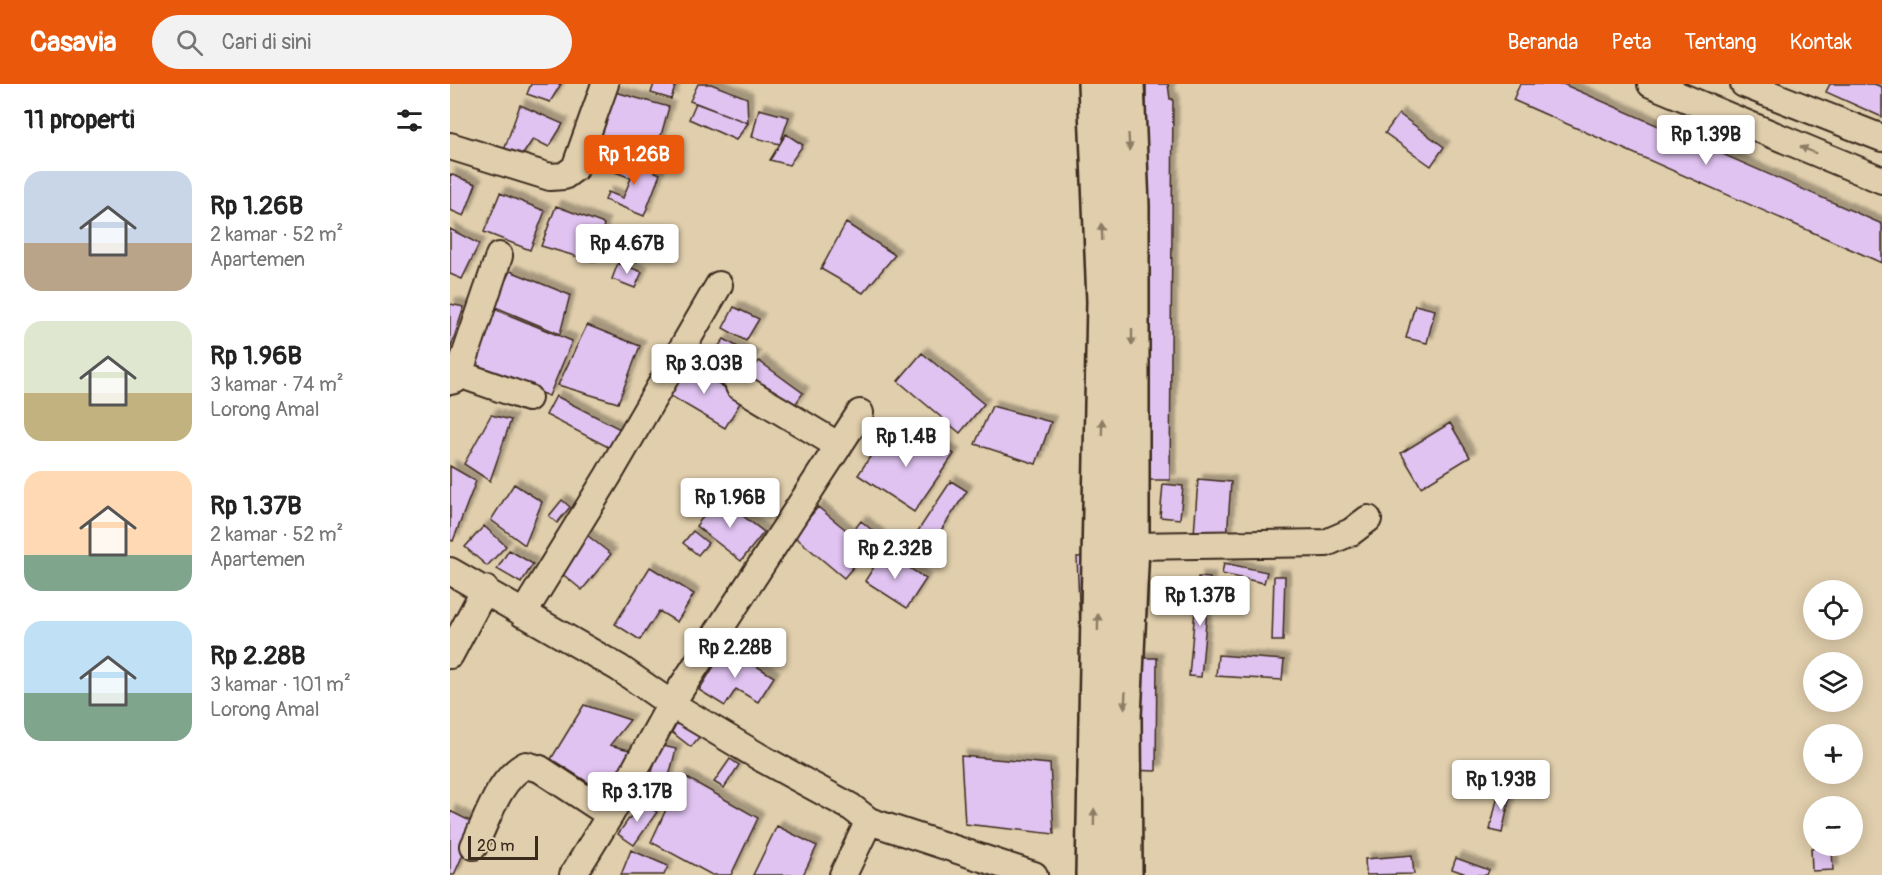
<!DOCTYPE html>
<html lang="id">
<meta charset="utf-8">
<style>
body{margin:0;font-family:Pangolin,sans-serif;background:#f2f2f2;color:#222;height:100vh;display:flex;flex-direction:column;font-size:22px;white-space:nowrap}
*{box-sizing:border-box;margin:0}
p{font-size:20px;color:#767676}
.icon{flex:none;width:33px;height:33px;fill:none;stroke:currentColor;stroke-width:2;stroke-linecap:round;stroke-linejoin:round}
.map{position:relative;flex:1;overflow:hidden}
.drawer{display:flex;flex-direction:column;background:#fff;width:450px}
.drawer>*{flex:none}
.tools{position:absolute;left:1353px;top:496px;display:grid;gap:12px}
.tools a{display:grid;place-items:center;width:60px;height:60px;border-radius:50%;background:#fff;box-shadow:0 3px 15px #0003;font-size:30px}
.scale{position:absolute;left:18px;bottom:15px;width:70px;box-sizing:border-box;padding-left:6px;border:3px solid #3b2a1e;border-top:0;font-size:16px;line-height:21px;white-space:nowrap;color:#3b2a1e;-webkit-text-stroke:4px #e0ceac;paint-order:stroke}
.price{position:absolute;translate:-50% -51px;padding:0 14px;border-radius:6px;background:#fff;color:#222;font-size:20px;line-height:39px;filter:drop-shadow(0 2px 3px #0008)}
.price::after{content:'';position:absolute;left:50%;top:36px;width:18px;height:14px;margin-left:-9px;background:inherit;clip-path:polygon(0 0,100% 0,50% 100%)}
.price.current{background:#ea580c;color:#fff}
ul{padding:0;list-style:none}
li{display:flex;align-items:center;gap:18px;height:150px;padding:0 24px}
li span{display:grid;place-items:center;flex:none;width:168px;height:120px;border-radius:18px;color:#555}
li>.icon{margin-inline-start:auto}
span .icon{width:72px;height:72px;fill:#fffc;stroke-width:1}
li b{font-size:26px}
h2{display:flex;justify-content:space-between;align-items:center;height:72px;padding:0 24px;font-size:26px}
header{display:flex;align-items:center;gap:36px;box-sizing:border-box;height:84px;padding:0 30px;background:#ea580c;color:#fff}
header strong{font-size:28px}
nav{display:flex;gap:33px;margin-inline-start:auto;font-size:21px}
.search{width:420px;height:54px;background:#f2f2f2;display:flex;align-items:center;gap:15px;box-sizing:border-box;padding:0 21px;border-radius:33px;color:#767676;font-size:22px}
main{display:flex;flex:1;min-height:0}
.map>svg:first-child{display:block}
</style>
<header>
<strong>Casavia</strong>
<div class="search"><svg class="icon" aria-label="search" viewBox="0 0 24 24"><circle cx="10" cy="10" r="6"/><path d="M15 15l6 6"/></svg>Cari di sini</div>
<nav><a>Beranda</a><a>Peta</a><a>Tentang</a><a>Kontak</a></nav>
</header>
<main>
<section class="drawer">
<h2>11 properti<svg class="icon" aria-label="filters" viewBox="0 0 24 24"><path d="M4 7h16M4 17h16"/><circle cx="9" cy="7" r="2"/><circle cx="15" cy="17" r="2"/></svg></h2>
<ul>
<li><span style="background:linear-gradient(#c9d6e8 60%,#b9a48a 0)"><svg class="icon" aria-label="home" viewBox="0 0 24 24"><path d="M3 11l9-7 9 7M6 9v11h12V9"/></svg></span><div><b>Rp 1.26B</b><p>2 kamar · 52 m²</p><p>Apartemen</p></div></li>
<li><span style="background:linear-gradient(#dfe7d0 60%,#c2b280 0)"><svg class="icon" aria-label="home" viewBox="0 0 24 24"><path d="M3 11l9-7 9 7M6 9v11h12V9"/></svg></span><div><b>Rp 1.96B</b><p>3 kamar · 74 m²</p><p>Lorong Amal</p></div></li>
<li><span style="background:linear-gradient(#ffd9b3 70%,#7fa58c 0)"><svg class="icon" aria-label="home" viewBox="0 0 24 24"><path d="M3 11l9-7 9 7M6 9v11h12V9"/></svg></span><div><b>Rp 1.37B</b><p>2 kamar · 52 m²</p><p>Apartemen</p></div></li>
<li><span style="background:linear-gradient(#bfe0f5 60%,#7fa58c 0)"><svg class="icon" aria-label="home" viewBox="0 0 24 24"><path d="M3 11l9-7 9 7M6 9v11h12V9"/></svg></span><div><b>Rp 2.28B</b><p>3 kamar · 101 m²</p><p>Lorong Amal</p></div></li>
</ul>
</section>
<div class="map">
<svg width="1432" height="791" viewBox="0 0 1432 791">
<defs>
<filter id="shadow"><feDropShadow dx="5.5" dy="-5.5" stdDeviation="1.5" flood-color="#0004"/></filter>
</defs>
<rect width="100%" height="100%" fill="#e0ceac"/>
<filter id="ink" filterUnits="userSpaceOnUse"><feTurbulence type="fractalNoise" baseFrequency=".0167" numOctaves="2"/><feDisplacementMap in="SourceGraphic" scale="12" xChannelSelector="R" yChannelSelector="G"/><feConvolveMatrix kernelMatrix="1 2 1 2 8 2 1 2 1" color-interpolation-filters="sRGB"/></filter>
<g filter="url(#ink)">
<!-- building -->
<path fill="#e0c3f1" stroke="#3b2a1e" stroke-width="1.5" filter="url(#shadow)" d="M81,0H111L100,18L77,10Z
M204,0H226L221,15L201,9Z
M248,0H261L297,14L298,39L240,17Z
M696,0H718L720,15H723L720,396H693Z
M1070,0H1113L1432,140V179L1063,16Z
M1380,0H1424L1432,3V33L1376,8Z
M165,8L219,23L206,69L150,57Z
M246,19L298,39L286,56L239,35Z
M70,21L113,40L99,63L83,55L68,78L52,72Z
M309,25L339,33L330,60L302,53Z
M949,30L994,63L981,82L935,49Z
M336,50L353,61L339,81L320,76Z
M166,71L210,90L194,132L155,116L158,108L173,114L181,94L160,86Z
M0,90L26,100L14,132L0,126Z
M50,109L95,127L80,166L34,148Z
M106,122L154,140L146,178L91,162Z
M396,139L445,171L413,209L371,185Z
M0,145L29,160L12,195L0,190Z
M180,155L194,160L187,178L173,172Z
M168,179L192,188L185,204L162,195Z
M60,187L120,211L110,250L43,222Z
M0,220L14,223L0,266Z
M965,221L985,226L977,259L956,254Z
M284,223L309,235L296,257L273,244Z
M42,224L122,257L99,312L19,282Z
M137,241L190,262L168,319L108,301Z
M274,255L305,273L288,292L260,274Z
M472,269L534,320L510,349L448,297Z
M309,277L353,309L340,328L295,296Z
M232,278L293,314L275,344L214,308Z
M106,312L172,346L162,365L96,331Z
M542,322L601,338L586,380L525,360Z
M41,331L61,336L40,397L14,380Z
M1000,339L1020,373L971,403L951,369Z
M437,347L463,364L473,350L504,370L464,428L408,391Z
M0,382L26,397L3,457L0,456Z
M748,395L781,398L777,453L744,451Z
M501,397L517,407L478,466L462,456Z
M64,400L92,418L75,461L41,436Z
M713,400L733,402L730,435L710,433Z
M268,413L314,448L291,477L246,442Z
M112,416L120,423L107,439L99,432Z
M368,423L401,450L411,437L429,452L394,494L344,452Z
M34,442L56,462L37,482L15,463Z
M243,447L258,459L248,471L233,459Z
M133,448L161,470L132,506L105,484Z
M59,466L83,480L71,499L47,485Z
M434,467L476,495L457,524L415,497Z
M643,472L646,540L630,541L627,473Z
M774,479L817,488L814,499L772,490Z
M200,483L244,510L227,538L209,527L190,556L165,540Z
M824,492H835L833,557H822Z
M748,493L760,494L751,593L739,592Z
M276,563L324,593L308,618L286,605L275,622L249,606Z
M768,571L834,576L832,596L766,592Z
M680,574H707L706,687L679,686Z
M134,621L180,636L160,661L183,667L153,708L101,675Z
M227,636L249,653L241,663L219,646Z
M209,661L226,665L215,708L198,704Z
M511,672L600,680L604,750L515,740Z
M280,675L289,681L274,704L264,698Z
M232,691L308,734L281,791H262L201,758Z
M1049,706L1061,708L1052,749L1040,746Z
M191,718L207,728L184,761L168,750Z
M0,727L26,740L4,791H0Z
M327,742L367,762L353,791H303Z
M1361,764H1382L1383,786L1362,787Z
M181,766L218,782L214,791H171Z
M962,771L964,790L916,791L915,775Z
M1006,774L1039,786L1037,791H1019L1002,785Z"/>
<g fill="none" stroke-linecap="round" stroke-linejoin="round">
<!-- service casing -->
<g stroke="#3b2a1e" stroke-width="18">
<path id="service" d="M232,268L289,302"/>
</g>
<!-- minor casing -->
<g stroke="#3b2a1e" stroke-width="30">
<path id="minor" d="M1201,0L1432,96
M1294,0L1432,54
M0,62L100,93L114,92L125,84L155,0
M9,290L78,314
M0,297L5,296L9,290L49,172
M289,302L389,362
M682,462L876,459L901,448L918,435
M0,487L169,584L221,620L313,675L401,723L419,737L584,791
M73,530L158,392L269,201
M0,571L35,505
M24,762C37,736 49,694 76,681L90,685L160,731
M123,791L160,731L221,620L410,329
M393,791L419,737"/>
</g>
<!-- tertiary casing -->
<g stroke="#3b2a1e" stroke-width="38">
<path id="tertiary" d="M643,791L654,217L645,0
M675,791L674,632L682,462V122L677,0"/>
</g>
<!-- service -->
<use href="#service" stroke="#e0ceac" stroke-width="14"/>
<!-- minor -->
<use href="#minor" stroke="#e0ceac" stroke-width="26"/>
<!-- tertiary -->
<use href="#tertiary" stroke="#e0ceac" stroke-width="33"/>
</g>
<!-- one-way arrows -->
<defs><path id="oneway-solid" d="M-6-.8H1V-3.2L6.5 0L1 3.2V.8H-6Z" transform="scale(1.5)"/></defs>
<g fill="#8e7c65">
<use href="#oneway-solid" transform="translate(679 58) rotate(87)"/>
<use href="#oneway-solid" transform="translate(1358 66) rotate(-157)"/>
<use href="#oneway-solid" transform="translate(651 148) rotate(-92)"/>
<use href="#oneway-solid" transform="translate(682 253) rotate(90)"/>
<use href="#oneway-solid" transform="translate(652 343) rotate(-89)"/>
<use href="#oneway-solid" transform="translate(648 538) rotate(-89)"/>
<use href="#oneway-solid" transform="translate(675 616) rotate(93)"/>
<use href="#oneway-solid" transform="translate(644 733) rotate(-89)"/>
</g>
</g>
</svg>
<div class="tools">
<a><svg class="icon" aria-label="locate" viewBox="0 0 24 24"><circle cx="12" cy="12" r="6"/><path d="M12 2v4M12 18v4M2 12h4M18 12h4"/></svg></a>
<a><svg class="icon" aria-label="layers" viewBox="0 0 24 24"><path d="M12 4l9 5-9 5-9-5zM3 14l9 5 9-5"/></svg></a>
<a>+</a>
<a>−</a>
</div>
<div class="scale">20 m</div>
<b class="price" style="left:1256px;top:82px">Rp 1.39B</b>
<b class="price current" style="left:184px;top:102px">Rp 1.26B</b>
<b class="price" style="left:177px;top:191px">Rp 4.67B</b>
<b class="price" style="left:254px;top:311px">Rp 3.03B</b>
<b class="price" style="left:456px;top:384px">Rp 1.4B</b>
<b class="price" style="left:280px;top:445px">Rp 1.96B</b>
<b class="price" style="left:445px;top:496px">Rp 2.32B</b>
<b class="price" style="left:750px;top:543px">Rp 1.37B</b>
<b class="price" style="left:285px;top:595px">Rp 2.28B</b>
<b class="price" style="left:1051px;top:727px">Rp 1.93B</b>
<b class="price" style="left:187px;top:739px">Rp 3.17B</b>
</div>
</main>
